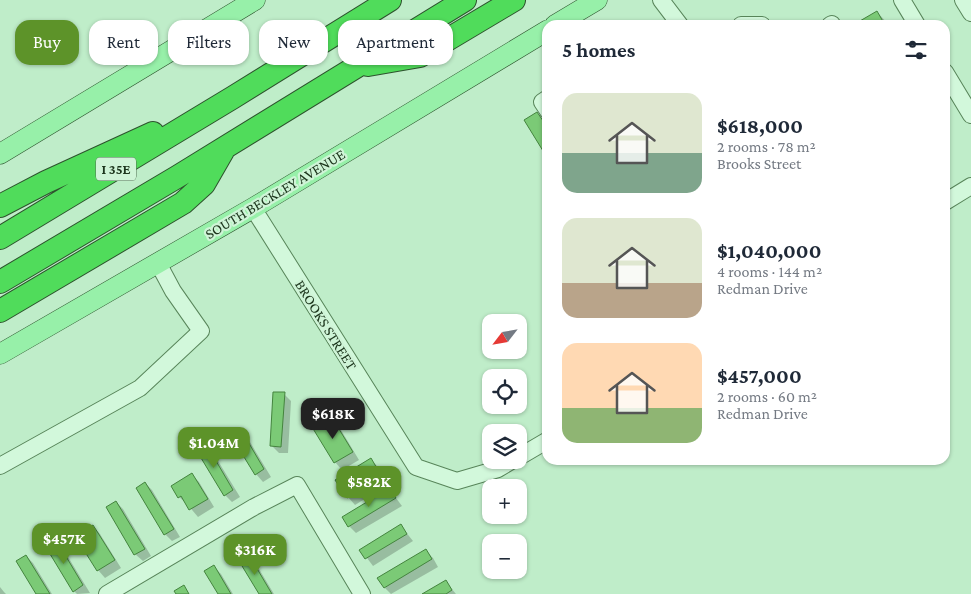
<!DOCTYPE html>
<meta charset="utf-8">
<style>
body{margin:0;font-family:"Crimson Pro",serif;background:#f6f6f7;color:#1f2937;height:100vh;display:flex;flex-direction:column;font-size:19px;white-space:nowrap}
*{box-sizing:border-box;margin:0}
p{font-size:16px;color:#747a83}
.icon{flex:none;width:28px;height:28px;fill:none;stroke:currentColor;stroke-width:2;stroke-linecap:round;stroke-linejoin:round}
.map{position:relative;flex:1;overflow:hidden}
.details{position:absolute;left:542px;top:20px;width:408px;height:445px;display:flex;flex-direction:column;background:#fff;border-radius:15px;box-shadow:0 1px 4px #0004}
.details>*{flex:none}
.guide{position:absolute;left:15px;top:20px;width:452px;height:45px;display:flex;gap:10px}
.needle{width:32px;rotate:239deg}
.fabs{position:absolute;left:482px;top:314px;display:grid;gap:10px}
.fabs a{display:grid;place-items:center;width:45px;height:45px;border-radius:10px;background:#fff;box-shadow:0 1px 4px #0004;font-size:25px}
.price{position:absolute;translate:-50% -42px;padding:0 11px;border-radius:10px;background:#5d9329;color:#fff;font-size:16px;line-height:32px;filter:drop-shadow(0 1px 2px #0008)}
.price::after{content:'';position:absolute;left:50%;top:30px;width:15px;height:11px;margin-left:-8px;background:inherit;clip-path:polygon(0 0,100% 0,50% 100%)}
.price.current{background:#222;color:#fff}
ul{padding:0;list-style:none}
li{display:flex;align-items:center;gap:15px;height:125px;padding:0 20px}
li span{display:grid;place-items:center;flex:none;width:140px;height:100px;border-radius:15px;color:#555}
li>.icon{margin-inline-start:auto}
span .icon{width:60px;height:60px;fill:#fffc;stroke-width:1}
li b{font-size:21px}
h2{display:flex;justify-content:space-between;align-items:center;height:60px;padding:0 20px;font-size:21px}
.pill{padding:0 18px;border-radius:15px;background:#fff;box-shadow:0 1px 4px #0004;font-size:18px;line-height:45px}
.pill.current{background:#5d9329;color:#fff}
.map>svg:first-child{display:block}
</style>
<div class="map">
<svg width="971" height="594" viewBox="0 0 971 594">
<rect width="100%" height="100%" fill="#bfedc9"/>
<!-- shadow -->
<path fill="#0003" d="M877,12L889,25H856Z
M537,113L548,124V157Z
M284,394L291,401L288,453H279L271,445Z
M331,418L338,425L359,460L342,470L335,462L314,428Z
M239,429L247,437L271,477L263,482L256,474Z
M204,444L212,451L240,497L232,502L225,495Z
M371,460L378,467L389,484L355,505L348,497Z
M192,475L199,482L214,507L198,517L187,504L179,497Z
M145,483L152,490L180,537L172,541L165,534Z
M390,490L402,506L356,533L349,526Z
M116,502L123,509L151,556L143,561L135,554Z
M93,526L100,534L121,568L105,578L98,570Z
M401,526L413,541L373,566L361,550Z
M55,540L62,547L90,593L77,594L74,591Z
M426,551L433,558L438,567L391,594L385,588Z
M26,556L33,563L52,594H37Z
M248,556L256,564L274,594H260Z
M214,567L221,574L233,594H219Z
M446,582L456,594H425Z
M0,587L4,592L6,594H0Z"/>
<!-- building -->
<path fill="#7bca76" stroke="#44843e" d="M877,11L885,25H853Z
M537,112L548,128V159L524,120Z
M273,392H285L281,447L270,446Z
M331,416L353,452L334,463L312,427Z
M240,428L264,469L255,475L230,434Z
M205,442L233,490L224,496L195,448Z
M371,458L382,477L347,498L335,480Z
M192,473L208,499L189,510L181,496L178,498L171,486Z
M145,482L174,529L164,535L136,488Z
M390,488L396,498L348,527L342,517Z
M116,501L145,549L134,555L106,507Z
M401,524L407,534L365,559L359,550Z
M93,525L115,560L97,571L75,536Z
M55,538L83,585L73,592L44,544Z
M426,549L432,559L384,588L377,578Z
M26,555L50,594H36L16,561Z
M249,555L272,594H259L239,561Z
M214,565L231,594H218L204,571Z
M446,580L452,590L446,594H422Z
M184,585L189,594H176L174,591Z"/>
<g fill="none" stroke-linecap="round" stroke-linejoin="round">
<!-- minor casing -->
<g stroke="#58855a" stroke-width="18">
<path id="minor" d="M661,0L680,25
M902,0L917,25
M963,0L971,13
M741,25H762
M830,25L832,24
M945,72L971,115
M548,98L542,102L548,111
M945,202L971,186
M253,208L416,467L457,481L498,469L513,460
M519,457L548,440
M0,466L140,388L201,331L173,291L158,263
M107,594L254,507L297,485L362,594"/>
</g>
<!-- major casing -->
<g stroke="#2d532d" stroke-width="21">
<path id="major" d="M555,25L597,0
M0,154L255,0
M0,354L253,208L548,30"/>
</g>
<!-- highway casing -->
<g stroke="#2d532d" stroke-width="24">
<path id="highway" d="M368,65L420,56L514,0
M0,206L46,182L153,133
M0,238L232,98L390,0
M0,282L177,177L465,0
M0,311L183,203L204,184L223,151"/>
</g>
<!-- minor -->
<use href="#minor" stroke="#d2f8db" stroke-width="16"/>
<!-- major -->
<use href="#major" stroke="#97f0a9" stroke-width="20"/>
<!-- highway -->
<use href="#highway" stroke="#50dc5b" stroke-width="22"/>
</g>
<g text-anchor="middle" stroke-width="4.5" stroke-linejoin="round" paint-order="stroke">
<!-- shield labels -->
<rect fill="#cff4d7" stroke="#526e54" stroke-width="1" x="96" y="157.5" width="40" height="23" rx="4"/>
<g font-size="14" font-weight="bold" fill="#1c351c">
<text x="116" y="174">I 35E</text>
</g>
<!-- street labels -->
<g font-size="15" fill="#1c351c" stroke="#cff4d7">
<text transform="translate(275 194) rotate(-31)" y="5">SOUTH BECKLEY AVENUE</text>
<text transform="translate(326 325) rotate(58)" y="5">BROOKS STREET</text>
</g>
</g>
</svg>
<div class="fabs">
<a><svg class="needle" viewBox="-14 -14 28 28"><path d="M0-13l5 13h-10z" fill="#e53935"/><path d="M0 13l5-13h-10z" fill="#747a83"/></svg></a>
<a><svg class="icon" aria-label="locate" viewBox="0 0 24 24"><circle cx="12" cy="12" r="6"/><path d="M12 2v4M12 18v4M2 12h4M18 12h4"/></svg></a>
<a><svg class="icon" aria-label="layers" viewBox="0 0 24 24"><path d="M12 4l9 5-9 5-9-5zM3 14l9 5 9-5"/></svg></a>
<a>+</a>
<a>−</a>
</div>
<b class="price current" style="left:333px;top:440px">$618K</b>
<b class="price" style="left:214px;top:469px">$1.04M</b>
<b class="price" style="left:369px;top:508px">$582K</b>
<b class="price" style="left:64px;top:565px">$457K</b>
<b class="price" style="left:255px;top:576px">$316K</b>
<div class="guide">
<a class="pill current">Buy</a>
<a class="pill">Rent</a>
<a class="pill">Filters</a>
<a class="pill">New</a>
<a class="pill">Apartment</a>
</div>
<section class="details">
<h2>5 homes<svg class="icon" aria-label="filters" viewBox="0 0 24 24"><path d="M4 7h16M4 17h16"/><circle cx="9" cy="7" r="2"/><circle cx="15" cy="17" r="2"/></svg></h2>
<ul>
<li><span style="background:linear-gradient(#dfe7d0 60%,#7fa58c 0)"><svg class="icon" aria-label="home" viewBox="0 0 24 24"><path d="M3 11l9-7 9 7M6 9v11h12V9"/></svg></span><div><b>$618,000</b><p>2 rooms · 78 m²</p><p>Brooks Street</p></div></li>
<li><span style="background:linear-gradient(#dfe7d0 65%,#b9a48a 0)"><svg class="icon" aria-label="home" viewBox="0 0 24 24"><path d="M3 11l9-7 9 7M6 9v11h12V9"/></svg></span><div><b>$1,040,000</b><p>4 rooms · 144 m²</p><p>Redman Drive</p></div></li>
<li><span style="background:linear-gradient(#ffd9b3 65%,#8fb573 0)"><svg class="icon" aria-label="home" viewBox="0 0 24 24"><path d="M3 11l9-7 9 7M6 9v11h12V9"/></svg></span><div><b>$457,000</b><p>2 rooms · 60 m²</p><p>Redman Drive</p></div></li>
</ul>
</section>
</div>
